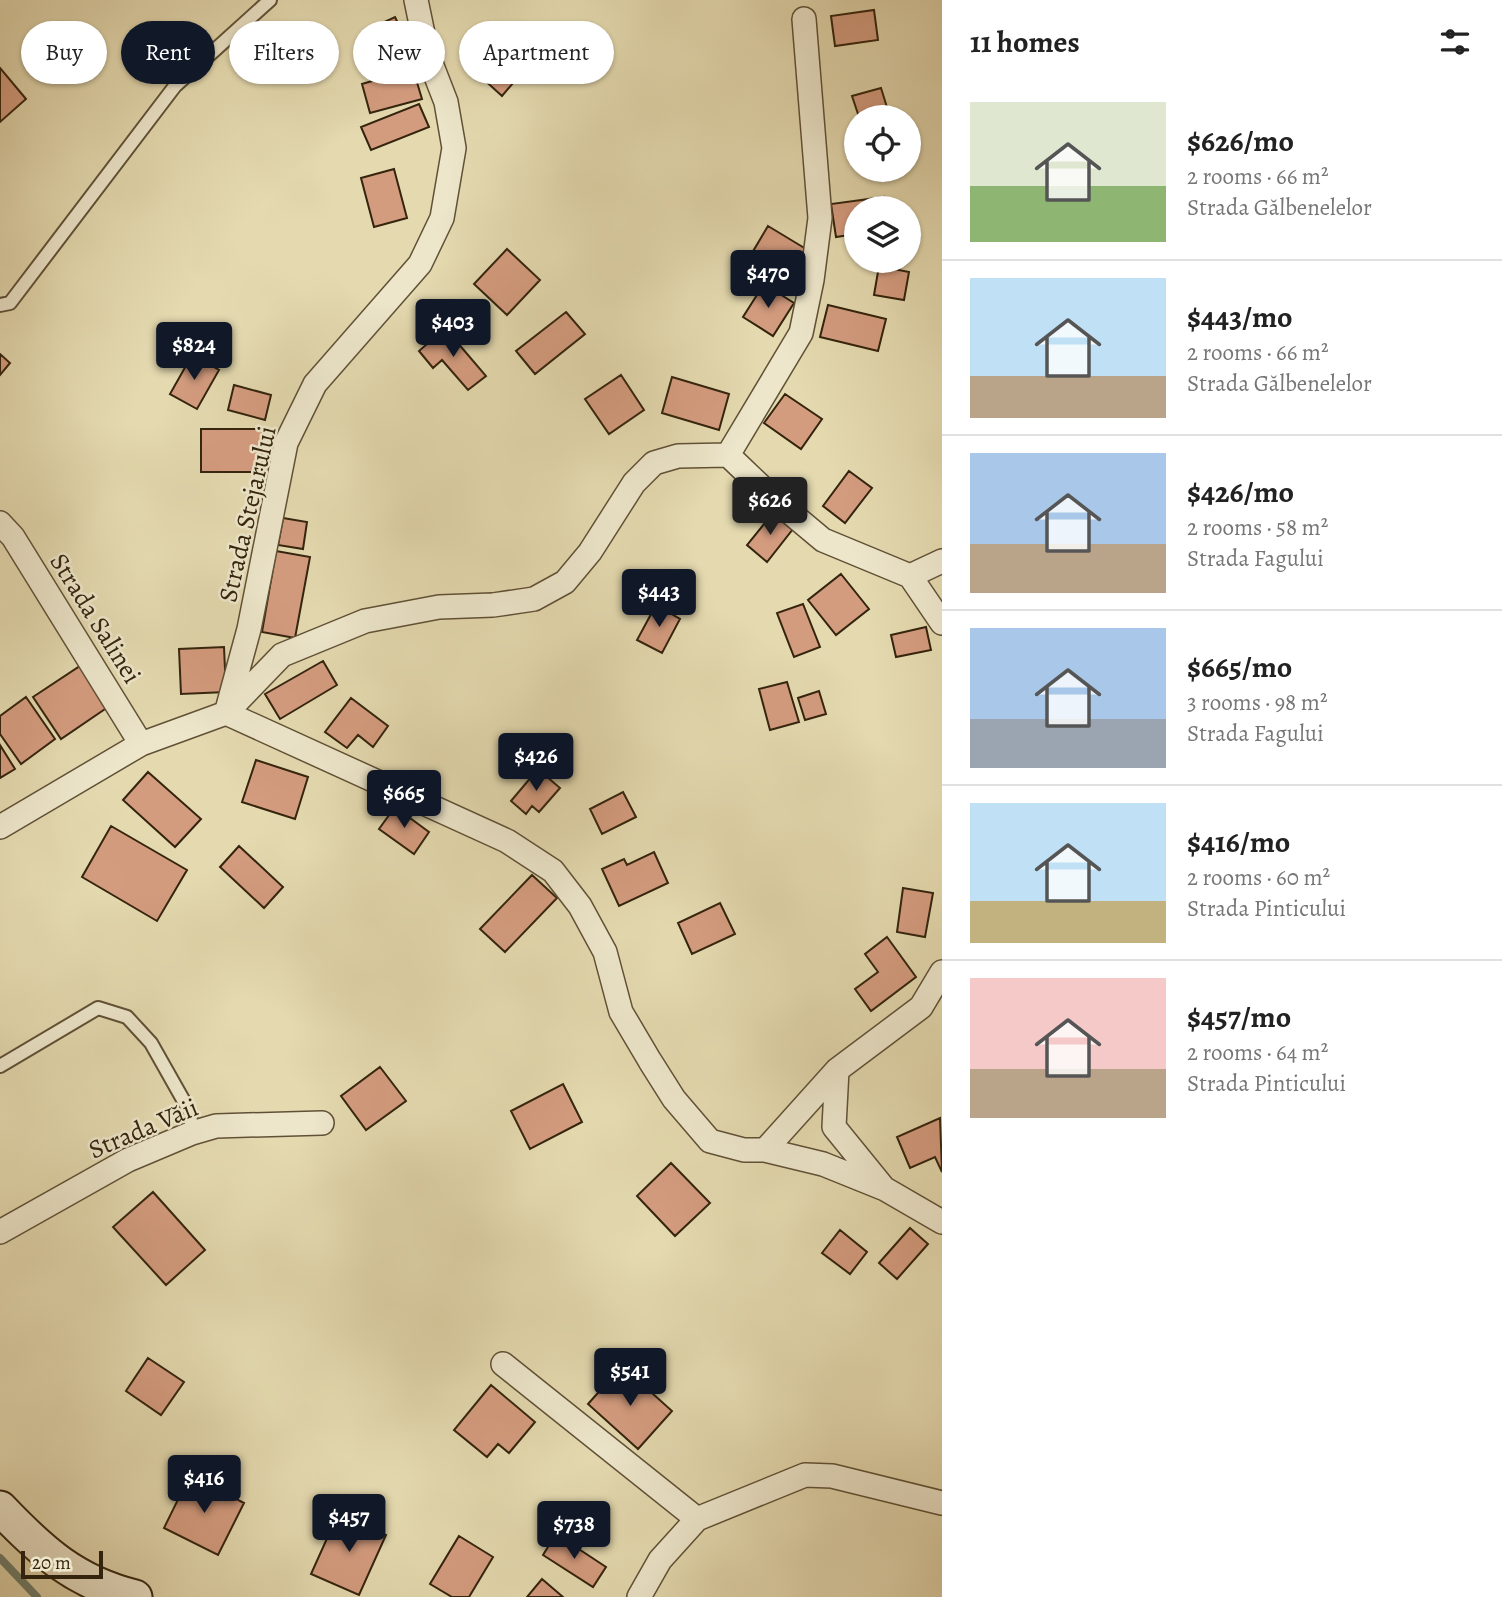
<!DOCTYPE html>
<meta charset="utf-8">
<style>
body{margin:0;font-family:Alegreya,serif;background:#f6f6f6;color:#222;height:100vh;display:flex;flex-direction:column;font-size:26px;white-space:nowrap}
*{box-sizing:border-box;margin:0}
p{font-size:23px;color:#767676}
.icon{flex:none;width:38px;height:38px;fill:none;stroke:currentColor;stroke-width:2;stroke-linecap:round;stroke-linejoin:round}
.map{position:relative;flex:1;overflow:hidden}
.details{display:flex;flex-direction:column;background:#fff;width:560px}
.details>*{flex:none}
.hud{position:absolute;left:21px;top:21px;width:665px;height:63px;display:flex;gap:14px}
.controls{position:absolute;left:844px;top:105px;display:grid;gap:14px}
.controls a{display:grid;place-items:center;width:77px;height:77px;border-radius:50%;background:#fff;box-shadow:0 2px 5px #0004;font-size:35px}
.scale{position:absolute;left:21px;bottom:18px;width:82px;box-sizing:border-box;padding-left:7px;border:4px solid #34240d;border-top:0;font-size:19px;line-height:24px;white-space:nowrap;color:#34240d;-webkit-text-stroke:5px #ede6cb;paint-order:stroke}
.price{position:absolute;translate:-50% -60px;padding:0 16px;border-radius:7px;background:#111827;color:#fff;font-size:23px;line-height:46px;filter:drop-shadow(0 2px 4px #0008)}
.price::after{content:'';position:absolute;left:50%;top:42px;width:21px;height:16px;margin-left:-10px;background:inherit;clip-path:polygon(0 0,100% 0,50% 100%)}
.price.on{background:#222;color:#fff}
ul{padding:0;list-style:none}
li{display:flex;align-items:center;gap:21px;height:175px;padding:0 28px}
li+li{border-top:2px solid #e0e0e0}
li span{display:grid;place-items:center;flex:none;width:196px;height:140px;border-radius:0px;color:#555}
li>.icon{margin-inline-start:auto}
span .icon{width:84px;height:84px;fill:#fffc;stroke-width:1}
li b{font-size:30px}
h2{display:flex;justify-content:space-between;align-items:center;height:84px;padding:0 28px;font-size:30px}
.chip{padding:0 24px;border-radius:32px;background:#fff;box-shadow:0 2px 5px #0004;font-size:24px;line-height:63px}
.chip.on{background:#111827;color:#fff}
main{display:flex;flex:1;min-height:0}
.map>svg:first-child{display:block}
</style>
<main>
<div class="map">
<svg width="942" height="1597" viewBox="0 0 942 1597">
<rect width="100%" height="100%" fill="#e4d9af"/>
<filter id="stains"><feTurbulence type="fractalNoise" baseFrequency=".00286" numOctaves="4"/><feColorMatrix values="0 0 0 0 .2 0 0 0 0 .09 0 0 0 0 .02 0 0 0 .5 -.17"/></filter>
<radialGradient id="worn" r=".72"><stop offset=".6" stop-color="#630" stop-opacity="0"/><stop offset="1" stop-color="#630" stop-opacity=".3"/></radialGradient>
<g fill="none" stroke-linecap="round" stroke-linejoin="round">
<!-- stream -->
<path stroke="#6e7e6e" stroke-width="8" d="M0,1558L37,1597"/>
</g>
<!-- building -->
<path fill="#d49c7f" stroke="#34240d" stroke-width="2" d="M874,10L878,40L835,46L831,16Z
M395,17L412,53L385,67L367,30Z
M519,31L541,50L502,96L480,76Z
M0,68L26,99L0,122Z
M413,69L422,99L370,113L362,84Z
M881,88L890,117H859L852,96Z
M419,104L429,127L371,150L361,127Z
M394,169L407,218L374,227L361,178Z
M884,197L885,208H856V234L836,237L831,204Z
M768,226L811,252L795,279L752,253Z
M507,249L540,280L507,315L474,284Z
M879,266L909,272L904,300L874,295Z
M764,284L794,303L773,336L743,317Z
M828,305L886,319L878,351L820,337Z
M566,312L585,334L535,374L516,351Z
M445,328L486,376L468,390L442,360L433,368L419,351Z
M0,354L10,363L0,375Z
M192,355L219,370L197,409L170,394Z
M621,375L644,410L609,434L585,399Z
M672,377L729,394L719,430L662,413Z
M234,385L271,395L265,420L228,410Z
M785,394L822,419L801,449L764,423Z
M201,429H262V472H201Z
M849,471L872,488L845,523L823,506Z
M773,513L793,529L767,562L747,545Z
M283,518L307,522L303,549L278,545Z
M276,551L310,557L295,638L262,632Z
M841,574L869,609L836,635L808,600Z
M803,604L820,647L794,657L777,613Z
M656,605L680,619L662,653L637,640Z
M926,627L931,650L896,657L891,635Z
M224,647L226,692L181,694L179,649Z
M323,661L337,685L280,719L265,694Z
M80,666L108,707L61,739L33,697Z
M787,682L799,722L770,730L759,689Z
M819,691L826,714L805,720L798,698Z
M26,697L55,739L21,764L0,734V716Z
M351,698L388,726L373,747L358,735L347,748L325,732Z
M0,745L15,769L0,778Z
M256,760L308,777L295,819L242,802Z
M538,769L560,788L539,812L532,806L526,814L511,801Z
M148,772L201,819L175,847L123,800Z
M623,792L636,817L602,834L590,809Z
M395,807L429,832L414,854L379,829Z
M111,826L187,870L157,921L82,877Z
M239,846L283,887L264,908L220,867Z
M654,852L668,883L619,906L602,869L624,859L627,865Z
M532,875L557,898L505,952L480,929Z
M903,888L933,893L925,937L897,932Z
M720,903L735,934L692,954L678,923Z
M887,937L916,977L871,1011L855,989L878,972L865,954Z
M380,1067L406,1101L366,1130L341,1096Z
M563,1084L582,1122L530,1149L511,1111Z
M940,1118L942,1172L935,1157L910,1168L897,1137Z
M671,1163L710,1203L675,1236L637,1196Z
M153,1192L205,1250L166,1285L113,1227Z
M910,1228L928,1244L897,1279L879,1263Z
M840,1230L867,1252L850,1274L822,1253Z
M148,1358L184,1382L161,1415L126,1391Z
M622,1366L672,1411L638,1449L588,1404Z
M491,1385L535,1422L509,1453L498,1444L487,1457L454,1430Z
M190,1475L244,1503L218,1555L164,1528Z
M338,1514L386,1535L359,1595L311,1574Z
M556,1534L606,1567L593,1587L543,1555Z
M459,1536L493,1557L469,1597H452L430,1584Z
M542,1579L563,1597H527Z"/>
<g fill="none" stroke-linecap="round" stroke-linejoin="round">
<!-- service casing -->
<g stroke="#605136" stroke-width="16">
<path id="service" d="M0,305L10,303L175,86L270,0
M0,1066L98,1008L127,1017L151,1043L190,1112L192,1133"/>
</g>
<!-- minor casing -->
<g stroke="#605136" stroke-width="26">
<path id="minor" d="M728,455L801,333L812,280L820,218L804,19
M0,523L13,537L141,744
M910,576L942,623
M227,710L249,629L286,443L315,384L420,264L442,218L454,148L446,102L427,53L416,0
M226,713L507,841L553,871L580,906L605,952L621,1012L650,1061L674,1099L710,1141L744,1150H765L823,1164L885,1189L942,1222
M0,827L141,744L226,713L282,655L365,621L439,607L493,605L534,599L565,582L590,552L634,483L654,463L678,456L728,455L774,499L823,540L910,576L942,561
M837,1070L834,1127L882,1186
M765,1150L837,1070L921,1007L942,972
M0,1232L128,1160L192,1133L216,1126L322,1123
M503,1364L697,1519
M639,1597L660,1560L697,1519L805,1475L832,1476L942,1503"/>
</g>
<!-- secondary casing -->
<g stroke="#34240d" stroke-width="37">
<path id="secondary" d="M0,1508C42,1552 75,1582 135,1597"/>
</g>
<!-- service -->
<use href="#service" stroke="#ede6cb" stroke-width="12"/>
<!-- minor -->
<use href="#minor" stroke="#ede6cb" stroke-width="23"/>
<!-- secondary -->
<use href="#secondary" stroke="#ede6cb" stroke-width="33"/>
</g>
<g text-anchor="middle" stroke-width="5" stroke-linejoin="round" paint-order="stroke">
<!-- street labels -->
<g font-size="26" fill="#34240d" stroke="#ede6cb">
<text transform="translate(247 514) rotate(-77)" y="9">Strada Stejarului</text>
<text transform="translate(96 618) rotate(58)" y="9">Strada Salinei</text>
<text transform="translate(143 1128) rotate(-23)" y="9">Strada Văii</text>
</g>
</g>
<rect width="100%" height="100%" filter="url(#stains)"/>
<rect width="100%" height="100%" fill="url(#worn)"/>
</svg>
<div class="controls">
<a><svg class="icon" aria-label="locate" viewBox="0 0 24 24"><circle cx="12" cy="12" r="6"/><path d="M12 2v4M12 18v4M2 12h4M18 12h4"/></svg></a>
<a><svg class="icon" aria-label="layers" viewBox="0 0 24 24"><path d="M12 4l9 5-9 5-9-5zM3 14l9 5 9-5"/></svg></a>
</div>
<div class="scale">20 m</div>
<b class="price" style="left:768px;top:310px">$470</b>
<b class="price" style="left:453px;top:359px">$403</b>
<b class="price" style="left:194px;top:382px">$824</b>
<b class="price on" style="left:770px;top:537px">$626</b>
<b class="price" style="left:659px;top:629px">$443</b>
<b class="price" style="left:536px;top:793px">$426</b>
<b class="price" style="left:404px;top:830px">$665</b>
<b class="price" style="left:630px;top:1408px">$541</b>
<b class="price" style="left:204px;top:1515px">$416</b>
<b class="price" style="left:349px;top:1554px">$457</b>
<b class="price" style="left:574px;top:1561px">$738</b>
<div class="hud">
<a class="chip">Buy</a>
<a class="chip on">Rent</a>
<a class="chip">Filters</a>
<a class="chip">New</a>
<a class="chip">Apartment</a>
</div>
</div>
<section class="details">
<h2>11 homes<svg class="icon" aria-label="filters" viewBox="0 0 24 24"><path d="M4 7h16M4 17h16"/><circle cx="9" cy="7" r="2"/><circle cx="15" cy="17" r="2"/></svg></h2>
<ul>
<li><span style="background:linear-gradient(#dfe7d0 60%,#8fb573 0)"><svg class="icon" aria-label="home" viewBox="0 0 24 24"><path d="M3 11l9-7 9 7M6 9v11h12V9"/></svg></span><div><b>$626/mo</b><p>2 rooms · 66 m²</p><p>Strada Gălbenelelor</p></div></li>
<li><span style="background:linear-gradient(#bfe0f5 70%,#b9a48a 0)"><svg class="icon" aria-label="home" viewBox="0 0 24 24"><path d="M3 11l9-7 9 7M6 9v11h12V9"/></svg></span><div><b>$443/mo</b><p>2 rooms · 66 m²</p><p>Strada Gălbenelelor</p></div></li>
<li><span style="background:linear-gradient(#a9c7e8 65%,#b9a48a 0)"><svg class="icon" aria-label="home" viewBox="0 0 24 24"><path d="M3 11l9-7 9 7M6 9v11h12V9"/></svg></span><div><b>$426/mo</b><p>2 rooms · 58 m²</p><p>Strada Fagului</p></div></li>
<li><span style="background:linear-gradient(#a9c7e8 65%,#9aa5b1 0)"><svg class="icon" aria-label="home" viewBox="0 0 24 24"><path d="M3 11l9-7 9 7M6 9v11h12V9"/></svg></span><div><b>$665/mo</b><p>3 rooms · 98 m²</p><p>Strada Fagului</p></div></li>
<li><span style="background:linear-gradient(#bfe0f5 70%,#c2b280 0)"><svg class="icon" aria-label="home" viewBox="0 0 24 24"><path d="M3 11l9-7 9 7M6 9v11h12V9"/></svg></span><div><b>$416/mo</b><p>2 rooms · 60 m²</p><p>Strada Pinticului</p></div></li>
<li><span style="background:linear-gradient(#f6c9c9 65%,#b9a48a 0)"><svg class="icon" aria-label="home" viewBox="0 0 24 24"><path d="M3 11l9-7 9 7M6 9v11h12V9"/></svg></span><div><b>$457/mo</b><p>2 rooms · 64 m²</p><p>Strada Pinticului</p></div></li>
</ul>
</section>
</main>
